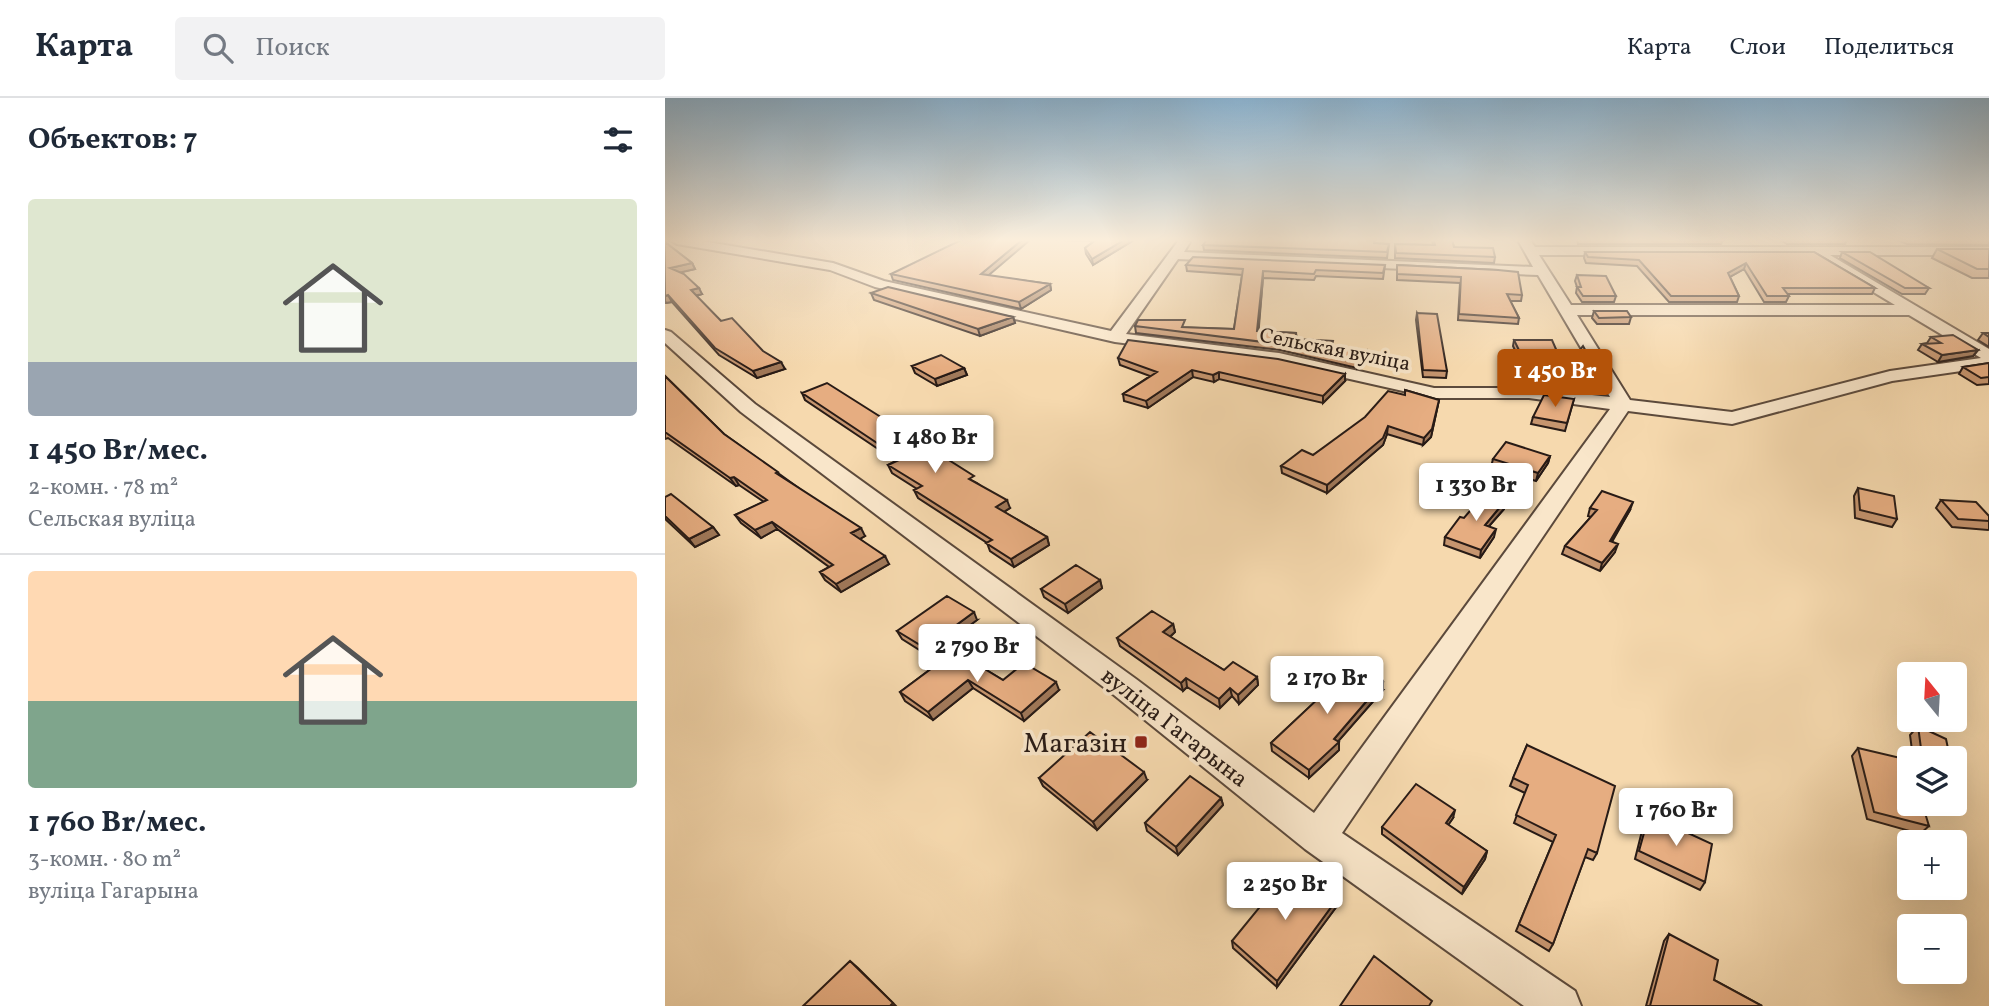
<!DOCTYPE html>
<html lang="ru">
<meta charset="utf-8">
<style>
body{margin:0;font-family:Vollkorn,serif;background:#f2f2f3;color:#1f2937;height:100vh;display:flex;flex-direction:column;font-size:26px;white-space:nowrap}
*{box-sizing:border-box;margin:0}
p{font-size:23px;color:#747a83}
.icon{flex:none;width:38px;height:38px;fill:none;stroke:currentColor;stroke-width:2;stroke-linecap:round;stroke-linejoin:round}
.map{position:relative;flex:1;overflow:hidden}
.panel{display:flex;flex-direction:column;background:#fff;width:665px}
.panel>*{flex:none}
.needle{width:46px;rotate:342deg}
.controls{position:absolute;left:1232px;top:564px;display:grid;gap:14px}
.controls a{display:grid;place-items:center;width:70px;height:70px;border-radius:7px;background:#fff;box-shadow:0 7px 28px #0002;font-size:35px}
.price{position:absolute;translate:-50% -60px;padding:0 16px;border-radius:7px;background:#fff;color:#222;font-size:23px;line-height:46px;filter:drop-shadow(0 2px 4px #0008)}
.price::after{content:'';position:absolute;left:50%;top:42px;width:21px;height:16px;margin-left:-10px;background:inherit;clip-path:polygon(0 0,100% 0,50% 100%)}
.price.selected{background:#b45309;color:#fff}
ul{padding:0;list-style:none}
li{display:grid;align-content:center;gap:14px;height:371px;padding:0 28px}
li+li{border-top:2px solid #e0e1e3}
li span{display:grid;place-items:center;height:217px;border-radius:7px;color:#555}
li>.icon{margin-inline-start:auto}
span .icon{width:126px;height:126px;fill:#fffc;stroke-width:1}
li b{font-size:30px}
h2{display:flex;justify-content:space-between;align-items:center;height:84px;padding:0 28px;font-size:30px}
header{display:flex;align-items:center;gap:42px;box-sizing:border-box;height:98px;padding:0 35px;background:#fff;border-bottom:2px solid #e0e1e3}
header strong{font-size:33px}
nav{display:flex;gap:38px;margin-inline-start:auto;font-size:24px}
.search{width:490px;height:63px;background:#f2f2f3;display:flex;align-items:center;gap:18px;box-sizing:border-box;padding:0 24px;border-radius:7px;color:#747a83;font-size:26px}
main{display:flex;flex:1;min-height:0}
.map>svg:first-child{display:block}
</style>
<header>
<strong>Карта</strong>
<div class="search"><svg class="icon" aria-label="search" viewBox="0 0 24 24"><circle cx="10" cy="10" r="6"/><path d="M15 15l6 6"/></svg>Поиск</div>
<nav><a>Карта</a><a>Слои</a><a>Поделиться</a></nav>
</header>
<main>
<section class="panel">
<h2>Объектов: 7<svg class="icon" aria-label="filters" viewBox="0 0 24 24"><path d="M4 7h16M4 17h16"/><circle cx="9" cy="7" r="2"/><circle cx="15" cy="17" r="2"/></svg></h2>
<ul>
<li><span style="background:linear-gradient(#dfe7d0 75%,#9aa5b1 0)"><svg class="icon" aria-label="home" viewBox="0 0 24 24"><path d="M3 11l9-7 9 7M6 9v11h12V9"/></svg></span><div><b>1 450 Br/мес.</b><p>2-комн. · 78 m²</p><p>Сельская вуліца</p></div></li>
<li><span style="background:linear-gradient(#ffd9b3 60%,#7fa58c 0)"><svg class="icon" aria-label="home" viewBox="0 0 24 24"><path d="M3 11l9-7 9 7M6 9v11h12V9"/></svg></span><div><b>1 760 Br/мес.</b><p>3-комн. · 80 m²</p><p>вуліца Гагарына</p></div></li>
</ul>
</section>
<div class="map">
<svg width="1324" height="908" viewBox="0 0 1324 908">
<rect width="100%" height="100%" fill="#f6d9ae"/>
<filter id="stains"><feTurbulence type="fractalNoise" baseFrequency=".00286" numOctaves="4"/><feColorMatrix values="0 0 0 0 .2 0 0 0 0 .09 0 0 0 0 .02 0 0 0 .5 -.17"/></filter>
<radialGradient id="worn" r=".72"><stop offset=".6" stop-color="#630" stop-opacity="0"/><stop offset="1" stop-color="#630" stop-opacity=".3"/></radialGradient>
<g fill="none" stroke-linecap="round" stroke-linejoin="round">
<!-- minor casing -->
<g stroke="#5c4a3c" stroke-width="4">
<path id="minor" d="M6,142H31L168,165L219,183L446,233L514,142L525,144L519,154L868,169L853,142H865L870,149H1324V157H1165L1324,251V269L1227,283L1067,326L963,313L677,735L910,893L916,908H859L640,751L449,597L76,314L0,245V232L6,234L90,306L471,581L649,715L945,311L864,300H769L614,265L450,244L210,189L165,172L12,146ZM874,157H1147L1230,207H906ZM513,161L873,177L945,299L864,290H769L614,255L461,236ZM912,217H1244L1316,260L1225,273L1067,314L965,302Z"/>
</g>
<!-- minor -->
<use href="#minor" fill="#f9e6ca" fill-rule="evenodd"/>
</g>
<!-- wall -->
<path fill="#c6956f" stroke="#281b16" stroke-width="2" d="M392,142H469L428,167L421,156L420,150L429,143Z
M767,142H787L789,149L830,159L829,165L730,160V146L768,147Z
M912,142H1058L1056,146H913Z
M1115,142H1182L1180,146H1122Z
M1232,142H1324V147L1242,146Z
M0,144L27,165L30,171L15,174L37,196L31,198L56,223L120,271L92,280L54,257L7,204L1,205L0,203Z
M709,145L724,146L722,160L539,152L538,147Z
M1272,151H1324V180H1307L1267,160Z
M920,154H1149L1210,190L1207,196H1122L1124,198L1121,204H1099L1079,171L1065,179L1074,198L1072,204H1004L972,168L921,165L919,160Z
M1177,154L1264,190L1260,196H1237L1175,160Z
M521,167H720L718,181L651,178L649,182L598,180L593,233L631,235L632,241L668,249V251L702,253V260L692,270L615,252L471,235L470,228L569,231L577,177L522,173Z
M732,167L833,172L857,197L856,203H845L854,220L853,226L793,222L795,185L732,182Z
M226,176L324,178L385,186L386,192L356,211L228,182Z
M912,177L951,198L949,204H917L911,195L912,189L910,183Z
M206,195L348,219L350,225L315,238L209,202Z
M929,213L966,219L964,226H932L927,220Z
M752,215L782,273L781,280L758,279L751,222Z
M1318,235H1324V249L1313,242Z
M1266,239L1313,252L1308,258L1273,264L1253,252L1257,246L1262,245Z
M849,242L894,258L893,265L867,288L848,248Z
M922,255L911,293L888,290L890,283Z
M453,260L680,283L658,305L554,281L549,284L528,279L483,310L459,303L458,296L485,278L455,267Z
M1324,265V286L1312,287L1294,276L1298,269Z
M247,268L299,270L302,277L272,288L250,275Z
M0,278L59,336L200,438L195,441L224,466L176,494L160,482L155,474L164,469L112,431L96,440L76,425L70,417L99,404L74,387L71,388L3,340L0,341Z
M740,292L774,302L766,339L758,347L722,336L718,347L662,395L617,375L616,368L648,357L740,297Z
M137,295L312,385L345,410L339,414L382,439L384,447L349,469L325,453L322,445L253,400L249,392L252,391L227,375L223,367L231,363L140,302Z
M909,301L900,333L866,326L868,319Z
M885,358L883,365L871,383L826,369L828,361Z
M1193,390L1232,421L1227,429L1190,420L1189,398Z
M0,399L48,429L54,437L30,449L0,421Z
M1276,402L1324,418V431L1323,432L1287,429L1271,410Z
M840,403L839,411L824,428L829,439L815,460L779,447L780,439L799,420Z
M925,410L965,412L947,444L950,454L935,473L897,456L900,448L926,419L923,418Z
M435,482L437,490L403,515L379,499L376,491Z
M312,522L264,558L237,541L232,533Z
M508,526L510,534L505,539L559,572L592,579L593,587L574,606L567,598L555,610L522,589L518,593L455,548L452,540Z
M290,553L338,582L394,592L359,623L308,590L268,622L240,603L235,594Z
M718,592L673,643L674,652L644,680L607,653L606,645L651,603V595Z
M1253,628L1285,660H1248L1245,637Z
M862,647L932,755L928,762L920,759L888,846L884,853L851,833L888,744L849,725L860,695L845,688Z
M1193,650L1264,728L1255,736L1202,721L1187,658Z
M374,680L482,682L432,732L378,688Z
M556,700L558,707L513,757L482,733L480,725Z
M984,717L1040,784L1035,792L970,761L979,725Z
M788,720L783,727L822,753L820,761L797,796L717,736V729Z
M672,801V808L612,889L568,850L567,843Z
M1004,836L1049,882L1097,908H981L999,843Z"/>
<!-- shaded-wall -->
<path fill="#a1795a" stroke="#281b16" stroke-width="2" d="M357,142H365L318,182L316,176Z
M459,142H469L428,167L427,161Z
M27,165L30,171L9,176L5,170Z
M1081,165L1079,171L1061,181L1063,175Z
M598,173V180L593,240L592,233Z
M385,186L386,192L356,211L354,204Z
M34,190L37,196L29,198L26,192Z
M3,197L7,204L1,205L0,203V198Z
M348,219L350,225L315,238L313,231Z
M1313,252L1308,258L1273,264L1277,257Z
M702,253V260L692,270V263Z
M894,258L893,265L867,288L868,281Z
M116,264L120,271L92,280L88,273Z
M299,270L302,277L272,288L270,281Z
M527,272L528,279L483,310L481,303Z
M554,274V281L549,284L548,277Z
M680,276V283L658,305V298Z
M774,302L766,339L758,347L759,340Z
M723,328L722,336L718,347L662,395V387Z
M885,358L883,365L871,383L873,375Z
M69,379L74,387L71,388L65,380Z
M342,402L345,410L334,417L331,409Z
M840,403L839,411L818,435L820,427Z
M968,404L965,412L942,451L945,443Z
M107,424L112,431L96,440L90,432Z
M48,429L54,437L30,449L24,441Z
M196,430L200,438L191,443L186,435Z
M831,431L829,439L815,460L816,452Z
M382,439L384,447L349,469L346,461Z
M953,446L950,454L935,473L937,465Z
M220,458L224,466L176,494L171,486Z
M435,482L437,490L403,515L400,506Z
M309,514L312,522L264,558L260,550Z
M508,526L510,534L500,543L498,534Z
M592,579L593,587L574,606L573,597Z
M521,580L522,589L518,593L516,585Z
M303,582L308,590L268,622L263,614Z
M391,584L394,592L359,623L356,615Z
M718,584V592L670,647L674,644V652L644,680V672L669,641Z
M565,590L567,598L555,610L554,601Z
M479,674L482,682L432,732L428,724Z
M556,700L558,707L513,757L511,749Z
M790,712L788,720L779,733L781,725Z
M822,753L820,761L797,796L799,789Z
M672,801V808L612,889V883Z
M185,863L193,870L231,908H225Z"/>
<!-- building -->
<path fill="#e6ad81" stroke="#281b16" stroke-width="2" d="M296,142H357L316,176L385,186L354,204L226,176Z
M431,142H459L427,161L420,150Z
M542,142H709V145L724,146L722,154L538,147Z
M769,142H787L789,149L828,150L830,159L731,155L730,146L770,147Z
M0,144L27,165L5,170L19,176L34,190L26,192L56,223L67,220L98,253L116,264L88,273L50,250L3,197L0,198Z
M1272,151H1324V171H1312Z
M920,154H1149L1210,190H1118L1124,198H1102L1081,165L1063,175L1074,198H1006L974,162L923,159Z
M1177,154H1205L1264,190H1240Z
M528,159L720,167L718,175L651,172L649,176L598,173L592,233L631,235L630,241L668,243L666,251L702,253L692,263L614,246L470,228L473,222H520L517,229L569,231L578,171L521,167Z
M732,167L833,172L853,174L857,197L842,196L854,220L794,216L796,179L732,176Z
M912,177L941,178L951,198H918L912,189H916Z
M223,189L348,219L313,231L206,195Z
M929,213H962L966,219L934,220Z
M752,215L772,216L782,273L758,272Z
M1318,235H1324V239Z
M1288,237L1313,252L1277,257L1257,246L1276,245L1266,239Z
M463,242L613,261L680,276L658,298L554,274L548,277L527,272L481,303L458,296L492,274L453,260Z
M849,242H887L894,258L868,281Z
M918,248L922,255L913,285L890,283Z
M276,257L299,270L270,281L247,268Z
M1324,265V279L1316,280L1298,269Z
M0,278L59,336L113,374L111,375L196,430L186,435L220,458L171,486L155,474L168,467L107,424L90,432L70,417L102,402L69,379L65,380L0,334Z
M162,285L309,378L304,381L342,402L331,409L382,439L346,461L321,445L327,442L249,392L257,388L223,367L236,361L137,295Z
M740,292L774,302L767,331L759,340L723,328L718,340L662,387L616,368L637,352L648,357L700,319L723,293L740,297Z
M879,297L909,301L902,325L868,319Z
M841,344L885,358L873,375L828,361Z
M1193,390L1229,398L1232,421L1195,412Z
M937,393L968,404L945,443L953,446L937,465L900,448L932,412L925,410Z
M820,395L840,403L820,427L831,431L816,452L780,439L795,419L799,420Z
M6,396L48,429L24,441L0,418V399Z
M1276,402L1311,404L1324,418V423L1293,421Z
M411,467L435,482L400,506L376,491Z
M282,498L309,514L260,550L232,533Z
M487,513L508,526L498,534L559,572L568,564L592,579L573,597L565,590L554,601L521,580L516,585L452,540Z
M290,553L338,582L359,565L391,584L356,615L303,582L263,614L235,594Z
M681,563L718,584L669,641L674,644L644,672L606,645L656,598L651,595Z
M1253,628L1281,641L1285,660H1263L1257,658Z
M425,634L479,674L428,724L374,680Z
M862,647L950,688L932,755L923,751L888,846L854,826L891,737L851,717L863,687L848,680Z
M1193,650L1244,662V705H1257L1264,728L1209,714Z
M525,678L556,700L511,749L480,725Z
M751,686L790,712L781,725L822,753L799,789L717,729Z
M984,717L1047,746L1040,784L974,753Z
M629,767L672,801L612,883L567,843Z
M1004,836L1053,862L1049,882L1097,908H985Z
M709,858L767,903L764,908H675Z
M185,863L228,905L225,908H138Z"/>
<!-- sky -->
<linearGradient id="sky" x2="0" y2="1"><stop stop-color="#8bb5d4"/><stop offset="0.53" stop-color="#fbeedb"/><stop offset="1" stop-color="#fbeedb" stop-opacity="0"/></linearGradient>
<rect width="1324" height="269" fill="url(#sky)"/>
<!-- markers -->
<rect fill="#8f2418" stroke="#f9e6ca" stroke-width="2.5" x="469" y="637" width="14" height="14" rx="3.5"/>
<g text-anchor="middle" stroke-width="7" stroke-linejoin="round" paint-order="stroke">
<!-- far-street labels -->
<g font-size="21" fill="#281b16" stroke="#f9e6ca">
<text transform="translate(670 251) rotate(11)" y="7">Сельская вуліца</text>
</g>
<!-- street labels -->
<g font-size="24" fill="#281b16" stroke="#f9e6ca">
<text transform="translate(510 629) rotate(38)" y="8">вуліца Гагарына</text>
</g>
<!-- near-poi labels -->
<g font-size="28" fill="#281b16" stroke="#f9e6ca" text-anchor="end">
<text x="462" y="654">Магазін</text>
</g>
</g>
<rect width="100%" height="100%" filter="url(#stains)"/>
<rect width="100%" height="100%" fill="url(#worn)"/>
</svg>
<div class="controls">
<a><svg class="needle" viewBox="-14 -14 28 28"><path d="M0-13l5 13h-10z" fill="#e53935"/><path d="M0 13l5-13h-10z" fill="#747a83"/></svg></a>
<a><svg class="icon" aria-label="layers" viewBox="0 0 24 24"><path d="M12 4l9 5-9 5-9-5zM3 14l9 5 9-5"/></svg></a>
<a>+</a>
<a>−</a>
</div>
<b class="price selected" style="left:890px;top:311px">1 450 Br</b>
<b class="price" style="left:270px;top:377px">1 480 Br</b>
<b class="price" style="left:811px;top:425px">1 330 Br</b>
<b class="price" style="left:312px;top:586px">2 790 Br</b>
<b class="price" style="left:662px;top:618px">2 170 Br</b>
<b class="price" style="left:1011px;top:750px">1 760 Br</b>
<b class="price" style="left:620px;top:824px">2 250 Br</b>
</div>
</main>
